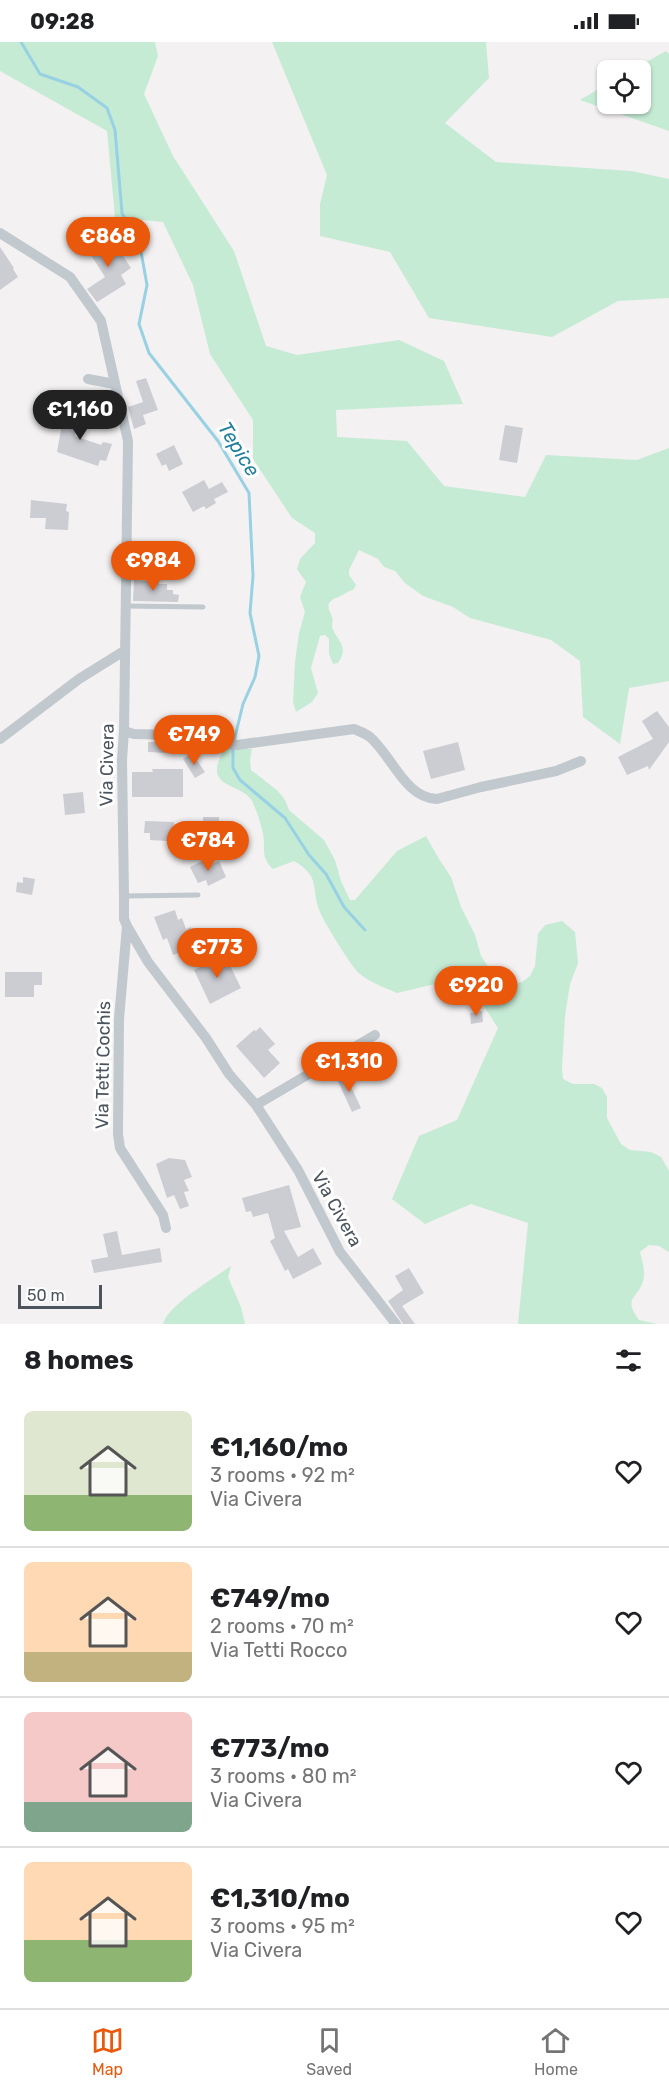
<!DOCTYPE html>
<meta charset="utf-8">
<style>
body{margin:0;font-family:Rubik,sans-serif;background:#f2f2f2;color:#202124;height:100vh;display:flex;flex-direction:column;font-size:22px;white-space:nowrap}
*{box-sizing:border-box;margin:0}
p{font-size:20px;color:#757577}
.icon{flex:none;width:33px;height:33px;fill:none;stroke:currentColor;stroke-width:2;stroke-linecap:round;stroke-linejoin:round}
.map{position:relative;height:1282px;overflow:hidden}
.drawer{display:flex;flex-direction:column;background:#fff;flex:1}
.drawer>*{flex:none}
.controls{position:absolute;left:597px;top:18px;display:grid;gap:12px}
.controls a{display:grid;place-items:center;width:54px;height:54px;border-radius:9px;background:#fff;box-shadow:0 2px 4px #0004;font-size:30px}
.scale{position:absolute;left:18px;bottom:15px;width:84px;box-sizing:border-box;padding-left:6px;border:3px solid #4b545d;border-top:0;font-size:16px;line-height:21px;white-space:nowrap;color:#4b545d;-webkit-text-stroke:4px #fff;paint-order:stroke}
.price{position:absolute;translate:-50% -51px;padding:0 14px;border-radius:21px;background:#ea580c;color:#fff;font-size:20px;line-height:39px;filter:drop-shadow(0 2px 3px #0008)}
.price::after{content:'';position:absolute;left:50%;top:36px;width:18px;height:14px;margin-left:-9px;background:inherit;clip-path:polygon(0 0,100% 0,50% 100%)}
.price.on{background:#222;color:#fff}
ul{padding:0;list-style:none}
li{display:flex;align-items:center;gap:18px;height:150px;padding:0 24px}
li+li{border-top:2px solid #e0e0e0}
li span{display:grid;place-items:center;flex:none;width:168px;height:120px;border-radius:9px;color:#555}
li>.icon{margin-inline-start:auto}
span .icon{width:72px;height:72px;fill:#fffc;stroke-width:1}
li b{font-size:26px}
h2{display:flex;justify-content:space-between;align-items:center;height:72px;padding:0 24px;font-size:26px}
.status{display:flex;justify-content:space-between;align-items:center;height:42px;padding:0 30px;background:#fff;direction:ltr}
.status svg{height:16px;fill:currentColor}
.tabs{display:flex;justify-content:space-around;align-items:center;height:84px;border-top:2px solid #e0e0e0;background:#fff;font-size:16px;color:#757577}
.tabs a{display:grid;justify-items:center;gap:3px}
.tabs .on{color:#ea580c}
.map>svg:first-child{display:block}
</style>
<div class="status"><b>09:28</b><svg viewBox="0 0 49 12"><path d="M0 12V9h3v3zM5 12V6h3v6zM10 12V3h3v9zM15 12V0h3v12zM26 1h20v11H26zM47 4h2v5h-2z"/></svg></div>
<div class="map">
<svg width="669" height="1282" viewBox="0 0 669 1282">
<rect width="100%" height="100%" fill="#f3f1f1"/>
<!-- green -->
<path fill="#c5ebd5" d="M0,0H155L158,14L144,52L173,114L234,209L266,304L297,313L399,298L444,319L463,362L336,368L337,395L407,399L444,444L525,455L546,413L637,418L669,406V639L629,646L620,702L583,675L580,619L551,598L470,576L453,565L423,554L405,541L395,529L384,525L378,517L359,508L349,528V533L356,543L353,548C347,549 346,552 340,554C338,556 334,556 332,558C325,563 330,569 332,575C333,578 332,582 332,585C337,600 350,603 338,621L333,622L329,612V597L325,593L320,594L311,626L318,651L312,660L296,670L293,660L295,620L299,591L305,570L300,555L306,540L297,527L300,517L315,501V491L292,476L253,417V378L210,312L193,243L163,180L115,175L107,89L0,29Z
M272,0H486L489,36L445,81L496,120L631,129L669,137V256L618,259L552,295L429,276L390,210L320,194V162L327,133Z
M666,9L669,12V89L580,58L607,42L608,62H640V28H632Z
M224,706L252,707L250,718L251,728L278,749L285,758L289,768L324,798L335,818L341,839L350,858H355L397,809L426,794L439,817L451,835L461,865L475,893L481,914L493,932L501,939L512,942L522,940L530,934L535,924L538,892L545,883L562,879L575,890L578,921L570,942L565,974L562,1026L563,1037L573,1042H594L602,1046L607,1055V1076L621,1102L630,1108L651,1110L661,1115L669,1129V1210L659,1204L649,1203L640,1210C642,1219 646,1230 643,1239C638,1257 622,1255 639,1278L657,1282H518L528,1181L471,1162L425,1182L392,1157L419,1094L457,1078L498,986L465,935L397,951C385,946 370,940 360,932C352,926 324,880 320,870C310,845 322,836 294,819L273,827C260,814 266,808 263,792C261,782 257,770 253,761C246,744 216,746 217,728C217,721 221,713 224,706Z
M231,1224L228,1235L241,1265L245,1282H163C168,1263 214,1236 231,1224Z"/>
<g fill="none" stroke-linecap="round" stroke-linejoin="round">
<!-- stream -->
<path stroke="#97d1e3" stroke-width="3" d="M21,0L40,32L78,45L107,66L115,88L122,171L140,204L147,243L139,282L149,311L218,399L249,451L253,534L250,571L259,614L255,635L243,662L234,699
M233,706V726L240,738L285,776L309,813L326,832L344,865L365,888"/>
</g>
<!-- building -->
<path fill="#cccdd3" d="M109,193L131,226L121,233L126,242L97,260L87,247L105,235L87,207Z
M0,205L14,226L13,227L18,235L0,248Z
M146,336L158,368L143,373L146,382L134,387L128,365L143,360L136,339Z
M65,365L81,366L75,394L101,403L103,400L112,402L106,419L100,418L98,424L57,410Z
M505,383L523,386L517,421L499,418Z
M174,403L183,422L169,429L166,422L162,424L156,412Z
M204,438L209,447L222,440L228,450L214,457L216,461L206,467L204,464L193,470L182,450Z
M31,458L67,462L66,469L69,470L68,488L45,487L46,476H30Z
M149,537L159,538V542H167V548H173V552L179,553L178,560L133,559L134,538L149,539Z
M657,669L669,685V700L649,728L648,724L627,733L618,715L653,697L642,679Z
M148,700H166V711L148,710Z
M458,700L465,728L431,737L423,709Z
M192,711L205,730L195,736L183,717Z
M152,727H183V755H132V730H153Z
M83,750L85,771L65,773L63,752Z
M203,775H219V796H204Z
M145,779L174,780L173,792H168V799L150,798V791H144Z
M204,818L207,824L219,819L226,835L208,844L206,838L198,841L190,825Z
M23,835L35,837L32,853L16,850L17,840L23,841Z
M175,868L178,878L182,876L186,887L191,885L194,895L199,893L202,902L173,913L167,896L163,898L154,875Z
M225,913L241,946L210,962L194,928Z
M5,930H42V943H34V955H5Z
M482,969L483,980L471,982L470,971Z
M260,985L275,1002L268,1008L280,1021L264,1036L236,1004L254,988L256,989Z
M345,1032L361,1066L352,1070L336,1035Z
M169,1116L185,1118L192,1135L184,1138L189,1149L184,1150L189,1164L180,1167L174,1153L167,1156L156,1122Z
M289,1143L301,1185L284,1189L298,1215L313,1206L322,1222L293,1237L288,1227L285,1229L270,1199L275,1196L268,1171L253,1175L251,1169L246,1170L242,1156Z
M117,1189L122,1213L160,1206L162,1220L94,1231L91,1218L108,1215L103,1192Z
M409,1226L424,1251L402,1264L415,1282H403L388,1259L403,1248L395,1234Z"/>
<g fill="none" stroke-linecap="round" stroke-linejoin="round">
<!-- service -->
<path stroke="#c1c8ce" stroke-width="5" d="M126,564L203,565
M124,854L198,853"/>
<!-- minor -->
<path stroke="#c1c8ce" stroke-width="10" d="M0,191L70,235L101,279L128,399L124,689L122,718L124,854V877L127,884L148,920L206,996L229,1032L256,1063L298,1128L340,1210L396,1282
M88,337L115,342
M124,689L134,692L176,693L209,700L237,703L354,687C359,689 366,692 370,695C392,714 405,756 437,757L481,745L556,729L581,719
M0,697L79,637L124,609
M127,884L119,977L118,1092L120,1106L163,1173L166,1186
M256,1063L375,993"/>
</g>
<g text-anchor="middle" stroke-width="6" stroke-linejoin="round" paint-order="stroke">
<!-- street labels -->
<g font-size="18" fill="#4b545d" stroke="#fff">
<text transform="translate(107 723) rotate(-89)" y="6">Via Civera</text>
<text transform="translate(103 1023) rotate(-89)" y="6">Via Tetti Cochis</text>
<text transform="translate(337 1167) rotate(61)" y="6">Via Civera</text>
</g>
<!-- water labels -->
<g font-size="20" font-style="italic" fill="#1d7f9e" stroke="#fff">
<text transform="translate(239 407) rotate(58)" y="7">Tepice</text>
</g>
</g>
</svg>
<div class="controls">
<a><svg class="icon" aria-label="locate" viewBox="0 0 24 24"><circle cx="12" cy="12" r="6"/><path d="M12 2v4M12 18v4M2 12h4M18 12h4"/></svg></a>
</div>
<div class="scale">50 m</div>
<b class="price" style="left:108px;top:226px">€868</b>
<b class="price on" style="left:80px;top:399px">€1,160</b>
<b class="price" style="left:153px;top:550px">€984</b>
<b class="price" style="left:194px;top:724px">€749</b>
<b class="price" style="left:208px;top:830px">€784</b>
<b class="price" style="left:217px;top:937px">€773</b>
<b class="price" style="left:476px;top:975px">€920</b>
<b class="price" style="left:349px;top:1051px">€1,310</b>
</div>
<section class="drawer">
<h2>8 homes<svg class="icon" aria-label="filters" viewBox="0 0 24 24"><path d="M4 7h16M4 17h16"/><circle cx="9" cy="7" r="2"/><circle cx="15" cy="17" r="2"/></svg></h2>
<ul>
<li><span style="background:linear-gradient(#dfe7d0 70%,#8fb573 0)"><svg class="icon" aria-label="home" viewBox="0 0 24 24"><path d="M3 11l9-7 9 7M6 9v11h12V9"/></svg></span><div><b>€1,160/mo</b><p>3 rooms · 92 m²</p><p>Via Civera</p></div><svg class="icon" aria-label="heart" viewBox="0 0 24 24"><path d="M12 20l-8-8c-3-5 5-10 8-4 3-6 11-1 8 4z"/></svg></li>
<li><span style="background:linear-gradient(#ffd9b3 75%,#c2b280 0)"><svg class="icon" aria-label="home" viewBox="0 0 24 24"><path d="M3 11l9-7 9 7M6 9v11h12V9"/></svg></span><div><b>€749/mo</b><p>2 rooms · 70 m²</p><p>Via Tetti Rocco</p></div><svg class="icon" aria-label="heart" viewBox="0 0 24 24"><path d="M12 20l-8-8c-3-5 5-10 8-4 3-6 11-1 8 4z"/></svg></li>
<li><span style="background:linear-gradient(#f6c9c9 75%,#7fa58c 0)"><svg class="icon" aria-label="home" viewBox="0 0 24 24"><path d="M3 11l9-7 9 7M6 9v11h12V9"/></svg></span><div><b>€773/mo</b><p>3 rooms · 80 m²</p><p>Via Civera</p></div><svg class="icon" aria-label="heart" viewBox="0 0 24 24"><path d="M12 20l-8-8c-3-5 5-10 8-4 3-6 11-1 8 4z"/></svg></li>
<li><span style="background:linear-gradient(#ffd9b3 65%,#8fb573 0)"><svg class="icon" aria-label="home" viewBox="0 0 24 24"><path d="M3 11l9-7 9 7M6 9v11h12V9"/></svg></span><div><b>€1,310/mo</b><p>3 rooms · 95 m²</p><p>Via Civera</p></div><svg class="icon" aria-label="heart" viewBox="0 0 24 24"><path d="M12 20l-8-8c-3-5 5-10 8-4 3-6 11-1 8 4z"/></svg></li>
</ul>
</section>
<nav class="tabs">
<a class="on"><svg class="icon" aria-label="map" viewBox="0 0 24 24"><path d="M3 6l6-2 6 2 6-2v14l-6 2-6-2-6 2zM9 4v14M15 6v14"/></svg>Map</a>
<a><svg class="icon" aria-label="saved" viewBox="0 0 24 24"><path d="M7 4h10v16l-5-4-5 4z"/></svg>Saved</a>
<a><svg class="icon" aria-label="home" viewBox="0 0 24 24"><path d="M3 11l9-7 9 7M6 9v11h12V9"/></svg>Home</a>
</nav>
